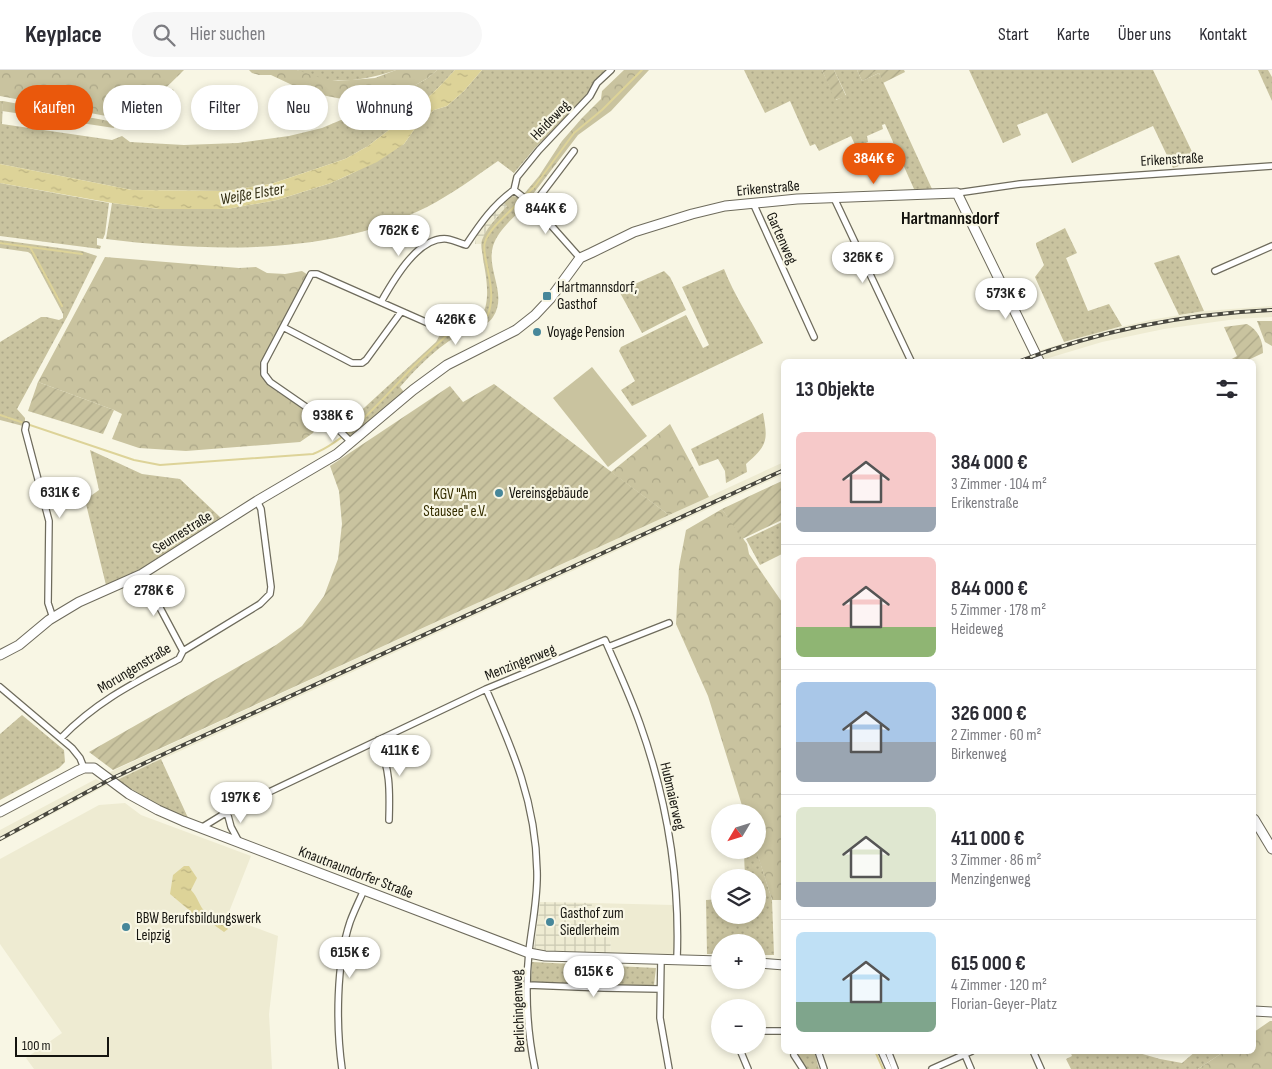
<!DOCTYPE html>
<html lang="de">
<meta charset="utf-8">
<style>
body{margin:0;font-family:"Sofia Sans Condensed",sans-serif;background:#f7f7f7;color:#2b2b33;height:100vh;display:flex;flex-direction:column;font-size:19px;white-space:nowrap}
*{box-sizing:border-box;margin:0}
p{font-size:16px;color:#7c7c81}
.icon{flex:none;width:28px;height:28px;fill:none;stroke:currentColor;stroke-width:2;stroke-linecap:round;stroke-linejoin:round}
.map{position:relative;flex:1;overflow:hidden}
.drawer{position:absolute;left:781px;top:289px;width:475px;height:695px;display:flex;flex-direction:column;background:#fff;border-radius:8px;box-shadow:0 2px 8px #0003}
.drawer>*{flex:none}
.top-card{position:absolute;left:15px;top:15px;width:475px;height:45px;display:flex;gap:10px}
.needle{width:32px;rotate:232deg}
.tools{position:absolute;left:711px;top:734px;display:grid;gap:10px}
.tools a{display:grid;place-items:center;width:55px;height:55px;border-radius:50%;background:#fff;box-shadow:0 2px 8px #0003;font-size:25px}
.scale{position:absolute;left:15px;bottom:12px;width:94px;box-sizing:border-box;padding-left:5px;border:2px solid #15140f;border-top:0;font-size:14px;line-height:18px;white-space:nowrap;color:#15140f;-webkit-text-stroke:4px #f8f6e4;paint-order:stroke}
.price{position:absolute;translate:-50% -42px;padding:0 11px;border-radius:18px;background:#fff;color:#222;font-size:16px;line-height:32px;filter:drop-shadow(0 1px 2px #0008)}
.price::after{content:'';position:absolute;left:50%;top:30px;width:15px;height:11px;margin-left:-8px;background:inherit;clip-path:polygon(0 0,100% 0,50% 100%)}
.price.on{background:#ea580c;color:#fff}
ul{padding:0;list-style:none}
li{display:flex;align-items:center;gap:15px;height:125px;padding:0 15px}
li+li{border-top:1px solid #e1e1e2}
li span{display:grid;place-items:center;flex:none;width:140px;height:100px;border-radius:8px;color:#555}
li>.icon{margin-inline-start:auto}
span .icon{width:60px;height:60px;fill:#fffc;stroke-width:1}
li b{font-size:21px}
h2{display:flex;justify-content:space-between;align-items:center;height:60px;padding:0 15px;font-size:21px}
.pill{padding:0 18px;border-radius:22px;background:#fff;box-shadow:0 2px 8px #0003;font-size:18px;line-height:45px}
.pill.on{background:#ea580c;color:#fff}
header{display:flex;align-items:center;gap:30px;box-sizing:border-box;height:70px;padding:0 25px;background:#fff;border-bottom:1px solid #e1e1e2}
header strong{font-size:24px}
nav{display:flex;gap:28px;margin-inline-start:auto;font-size:18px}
.search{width:350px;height:45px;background:#f7f7f7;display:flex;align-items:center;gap:12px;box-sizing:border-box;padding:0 18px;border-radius:28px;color:#7c7c81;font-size:19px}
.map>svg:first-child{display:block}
</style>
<header>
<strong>Keyplace</strong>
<div class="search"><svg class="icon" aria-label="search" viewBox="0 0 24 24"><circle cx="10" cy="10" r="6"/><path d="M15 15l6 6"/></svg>Hier suchen</div>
<nav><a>Start</a><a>Karte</a><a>Über uns</a><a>Kontakt</a></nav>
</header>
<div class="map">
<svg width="1272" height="999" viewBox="0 0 1272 999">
<defs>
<pattern id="industrial-grid" width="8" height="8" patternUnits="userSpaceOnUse" patternTransform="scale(1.25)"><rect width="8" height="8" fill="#eeebd2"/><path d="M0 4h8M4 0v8" fill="none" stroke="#cbc9b3"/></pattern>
<pattern id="grass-dots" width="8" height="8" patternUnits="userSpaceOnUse" patternTransform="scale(1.25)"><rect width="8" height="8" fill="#c9c39f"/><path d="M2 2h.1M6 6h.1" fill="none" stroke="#aca788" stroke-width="1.8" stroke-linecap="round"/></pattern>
<pattern id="forest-crowns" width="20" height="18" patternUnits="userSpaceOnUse" patternTransform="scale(1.25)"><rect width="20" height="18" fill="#c9c39f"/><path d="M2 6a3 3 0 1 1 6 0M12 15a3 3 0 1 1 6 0" fill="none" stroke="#aca788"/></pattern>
<pattern id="garden-furrows" width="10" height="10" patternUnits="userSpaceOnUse" patternTransform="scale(1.25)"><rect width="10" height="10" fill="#c9c39f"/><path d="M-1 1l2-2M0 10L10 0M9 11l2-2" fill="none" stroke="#aca788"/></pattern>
<pattern id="water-ripples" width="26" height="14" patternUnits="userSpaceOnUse" patternTransform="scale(1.25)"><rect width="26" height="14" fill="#ddd398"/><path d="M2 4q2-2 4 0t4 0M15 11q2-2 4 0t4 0" fill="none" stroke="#bdb482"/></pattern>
</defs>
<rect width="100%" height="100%" fill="#f8f6e4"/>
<!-- built -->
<path fill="#eeebd2" d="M1272,236V247L1236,249L1164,259L1102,272L1042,290L1038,281L1099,262L1150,250L1204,241Z
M784,392V404L117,710L108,703Z
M96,709L107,715L0,772V760Z
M125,733L141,745L251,786L227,847L278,866L269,944L272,999H34L26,988L62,963L0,874V789L99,735Z
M592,833L674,835V885L610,883L612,857L591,854Z"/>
<!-- industrial -->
<path fill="url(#industrial-grid)" d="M503,132L508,136L494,150L482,170L481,174H475L476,167L489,147Z
M540,832L592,833L591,854L612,857L610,883L546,882L534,879Z"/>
<!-- grass -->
<path fill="url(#grass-dots)" d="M297,0H396C364,11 328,17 297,0Z
M437,0H455L437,19L411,43L368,76L345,89L271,114L225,121L132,120L0,94V31H3L2,54L112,70L122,66L130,72L184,75L238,73L289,66L322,58L348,47L391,20L410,18L428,8Z
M482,0H607L592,15L583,30L535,78L514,103L498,91C475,107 452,124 427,137C330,186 212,182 106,169L112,133L159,139H227L277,130L331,113L353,103L404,74L419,53L434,40L447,36L464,21Z
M744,0H822L836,30L846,25L834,0H857L862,11L879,3L932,119H914L885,54L882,55L883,59L867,66L868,72L856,77L851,66L819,81L815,74L810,76L790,31L765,43Z
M969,0H1153L1196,90L1173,98L1153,56L1072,93L1047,43L1017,55L1021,65L1003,73Z
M1258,0H1268L1272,7V31Z
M0,113L109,133L105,164L103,169L97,168V175L101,176L100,179L0,166Z
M513,126C519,127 524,129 526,135C514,147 498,160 493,176C486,200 508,224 493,247C485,259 468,260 456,267C437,277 414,301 400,317L404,322L354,367L347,366L341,359L436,272L440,265L438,262L439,258C448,261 457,257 466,256C495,250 487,210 483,189C483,184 480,176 482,170C487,157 498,146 507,136L503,132Z
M1065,158L1077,183L1066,188L1088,241L1109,234L1122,256L1064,272L1035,207L1044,195L1036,175V173Z
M0,170L82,181L97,186L68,245L17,339L25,348V355L23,356L0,350V272L41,247H46L59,250L63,248V244L31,184L28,182L0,178Z
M1179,185L1204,241L1179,245L1154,193Z
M724,199C734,225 750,248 763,273L632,336L621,320L635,311L619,281L621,277L686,245L703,278L709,275L682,217Z
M664,201L670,207L686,240L642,263L619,221Z
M763,343C768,370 768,375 746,394L747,402L726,413L725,401L718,389L699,396L691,379Z
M90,380L142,404L180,409L221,448L139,500L106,515L85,430L99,420Z
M784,451V483L760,495L746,469Z
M22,645L64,680L65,692L59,698L0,730V664Z
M161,689L189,750L167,741L117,710Z
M757,782L772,830L774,885H758V872H720V884H707L706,830L720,829V845H758V808L745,807L744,784Z
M532,892L656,898L654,915L650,917L534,913L531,911Z
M1070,981H1132L1160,989L1182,993L1196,981H1225L1198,999H1071L1066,989L1072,986Z
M795,984H815L819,999H804Z"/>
<!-- forest -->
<path fill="url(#forest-crowns)" d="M0,0H184C172,12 137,47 122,49L0,26Z
M249,0H297L321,8L338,11L375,8L396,0H437L428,8L410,18L391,20L375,26L342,29L307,22L271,5H259L252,3Z
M624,0H649L611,41L578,65L530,128L524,124L539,106L562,71L582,48L601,29L602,21Z
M173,19L175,25L166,49L155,57L136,56L132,51Z
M3,31L114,52V58L2,41Z
M105,187L239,198L256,197L267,203L285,204L302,201L308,205L262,293C256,325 312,330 318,355L313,363L300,372L186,381L139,378L112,369L122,344L114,340L38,312Z
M1257,251H1272V276L1265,272Z
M670,354L709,427L669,445L611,402Z
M722,439L747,474L749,484L784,535V830H772L756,780H758V742H744L708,626L676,554L679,497L686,460Z
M1270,951H1272V999H1198L1225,981H1254V962Z"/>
<!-- garden -->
<path fill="url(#garden-furrows)" d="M822,0H834L846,26L835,30Z
M857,0H904L905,2L883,13L879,3L862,11Z
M1247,254C1258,260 1263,270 1263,283L1246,291H1231L1230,290L1237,286L1224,257Z
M38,312L114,340L103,364L28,341Z
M494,314L669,445L113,700L89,682L276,575L302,556L324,526L338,489L342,454L339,421L330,396L450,316L463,332Z
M784,410V449L742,469L722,439Z"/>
<!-- pitch -->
<path fill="#c9c39f" d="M592,297L647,366L608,397L553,328Z"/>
<!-- water -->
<path fill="url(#water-ripples)" d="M455,0H482L464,21L447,36L434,40L419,53L404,74L377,92L331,113L277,130L227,139H159L112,133L0,113V94L132,120L225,121L271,114L345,89L368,76L411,43L437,19Z
M184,796H189L197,808L191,820C198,827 199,836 206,843V846L220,855L224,853L228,859L224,862L204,848H195L189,840L170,824L173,805Z"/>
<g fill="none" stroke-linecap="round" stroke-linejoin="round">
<!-- stream -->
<path stroke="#ddd398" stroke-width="2" d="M525,126L535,116L574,63L602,40L642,0
M0,173L82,184
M30,177L62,236
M0,345L134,390L160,395L313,384C347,371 385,327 410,300C422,288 434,277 446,266C458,254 480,263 488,244C495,227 489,207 486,191C485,185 483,178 485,172C489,158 512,140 522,129
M875,981L883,999"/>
<!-- street casing -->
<g stroke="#6e6b5c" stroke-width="8">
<path id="street" d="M514,120L533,135L580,188
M957,123L1020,114L1069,110L1272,96
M834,128L911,291
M753,133L814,267
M533,135L574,81
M1215,201L1272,176
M381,232C393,211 418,166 447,169C453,170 460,173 466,175C480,154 493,135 514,120L517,107L539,80L590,26L597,13L611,0
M283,257L352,293H362L366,290L401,242
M26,355L25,360L49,451L48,533L53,548
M351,372L338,359L270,312L264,304V293L311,204H317L437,257
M142,504L183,581
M608,577C619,602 631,628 640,654C667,730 680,809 677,889
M0,617L72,678L80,688L84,698
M486,619C513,680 536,733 537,801C538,828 532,854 529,881C525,920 527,961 535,999
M61,668C97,631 134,613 179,589L183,581L260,534L270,524L271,517L261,439L257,431
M378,670C390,700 390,718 389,750
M227,742L231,757L239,772
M201,758L227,742L486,619L605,570L608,577L669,553
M661,889L660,948L669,999
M528,915L604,918L660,919
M758,961H784
M738,975L748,999
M818,981L824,999
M881,981L889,999
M888,981L895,999
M1033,981L1041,999
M794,985L803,999
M965,985L971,999
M342,999C336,956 336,894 350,852C354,841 359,831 364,820
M932,999L972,981"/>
</g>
<!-- secondary casing -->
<g stroke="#6e6b5c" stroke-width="11">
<path id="secondary" d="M0,585L19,575L49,550L79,532L142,504L257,431L337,384L413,320L447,295L516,260L535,245L550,229L580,188L591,183L634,162L692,144L725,136L797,129L957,123L1039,291
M0,742L77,701L84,698H94L129,724L158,740L183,751L529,883L545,886L720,891
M1254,749L1272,779
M758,893L784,895
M1254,941L1272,942"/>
</g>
<!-- street -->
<use href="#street" stroke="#fff" stroke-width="5.5"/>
<!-- secondary -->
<use href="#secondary" stroke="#fff" stroke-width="9"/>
<!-- rail casing -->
<g stroke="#48473f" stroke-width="4">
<path id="rail" d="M1020,291C1101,260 1185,244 1272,240
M0,769L111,709L166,683L784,400"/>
</g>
<!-- rail -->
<use href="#rail" stroke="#f8f6e4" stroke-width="2" stroke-dasharray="5.5" stroke-linecap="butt"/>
</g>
<!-- markers -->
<g fill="#47879a" stroke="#f8f6e4" stroke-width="2">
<rect x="542" y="221" width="10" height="10" rx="2.5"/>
<circle cx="537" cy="262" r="5"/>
<circle cx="499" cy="423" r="5"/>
<circle cx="550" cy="852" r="5"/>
<circle cx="126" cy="857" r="5"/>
</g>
<g text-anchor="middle" stroke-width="4.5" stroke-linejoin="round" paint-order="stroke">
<!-- street labels -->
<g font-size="15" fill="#15140f" stroke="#f8f6e4">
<text transform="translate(550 50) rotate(-46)" y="5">Heideweg</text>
<text transform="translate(1172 89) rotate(-3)" y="5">Erikenstraße</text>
<text transform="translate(768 118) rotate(-5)" y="5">Erikenstraße</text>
<text transform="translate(782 168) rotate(66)" y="5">Gartenweg</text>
<text transform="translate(182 462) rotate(-32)" y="5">Seumestraße</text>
<text transform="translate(520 592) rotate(-22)" y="5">Menzingenweg</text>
<text transform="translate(134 598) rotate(-31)" y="5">Morungenstraße</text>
<text transform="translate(673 726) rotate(77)" y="5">Hubmaierweg</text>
<text transform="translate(356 802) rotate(21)" y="5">Knautnaundorfer Straße</text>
<text transform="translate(518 941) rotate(-92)" y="5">Berlichingenweg</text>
</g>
<!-- poi labels -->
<g font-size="15" fill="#15140f" stroke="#f8f6e4" text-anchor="start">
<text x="557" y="222">Hartmannsdorf,<tspan x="557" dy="17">Gasthof</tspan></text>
<text x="547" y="267">Voyage Pension</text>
<text x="509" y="428">Vereinsgebäude</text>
<text x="560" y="848">Gasthof zum<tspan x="560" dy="17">Siedlerheim</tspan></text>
<text x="136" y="853">BBW Berufsbildungswerk<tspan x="136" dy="17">Leipzig</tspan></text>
</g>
<!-- park labels -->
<g font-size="15" fill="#352e00" stroke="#f8f6e4">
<text x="455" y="429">KGV "Am<tspan x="455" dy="17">Stausee" e.V.</tspan></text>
</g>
<!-- water labels -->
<g font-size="16" font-style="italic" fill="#312c11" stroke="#f8f6e4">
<text transform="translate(252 123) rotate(-10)" y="6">Weiße Elster</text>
</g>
<!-- quarter labels -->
<g font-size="18" font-weight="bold" fill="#15140f" stroke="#f8f6e4">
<text x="950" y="154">Hartmannsdorf</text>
</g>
</g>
</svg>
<div class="tools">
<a><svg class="needle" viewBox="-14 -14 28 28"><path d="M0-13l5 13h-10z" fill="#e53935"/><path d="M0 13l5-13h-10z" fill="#7c7c81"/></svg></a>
<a><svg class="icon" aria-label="layers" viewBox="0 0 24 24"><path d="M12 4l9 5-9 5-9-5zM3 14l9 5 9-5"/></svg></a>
<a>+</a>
<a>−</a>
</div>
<div class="scale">100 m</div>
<b class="price on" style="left:874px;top:115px">384K €</b>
<b class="price" style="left:546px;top:165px">844K €</b>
<b class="price" style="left:399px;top:187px">762K €</b>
<b class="price" style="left:863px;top:214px">326K €</b>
<b class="price" style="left:1006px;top:250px">573K €</b>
<b class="price" style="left:456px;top:276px">426K €</b>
<b class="price" style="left:333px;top:372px">938K €</b>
<b class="price" style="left:60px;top:449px">631K €</b>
<b class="price" style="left:154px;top:547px">278K €</b>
<b class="price" style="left:400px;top:707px">411K €</b>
<b class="price" style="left:241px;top:754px">197K €</b>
<b class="price" style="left:350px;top:909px">615K €</b>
<b class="price" style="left:594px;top:928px">615K €</b>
<div class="top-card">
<a class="pill on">Kaufen</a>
<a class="pill">Mieten</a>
<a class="pill">Filter</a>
<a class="pill">Neu</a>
<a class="pill">Wohnung</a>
</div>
<section class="drawer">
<h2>13 Objekte<svg class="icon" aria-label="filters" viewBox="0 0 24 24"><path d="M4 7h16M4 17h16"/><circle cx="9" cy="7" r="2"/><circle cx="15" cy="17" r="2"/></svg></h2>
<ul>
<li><span style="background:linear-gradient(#f6c9c9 75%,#9aa5b1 0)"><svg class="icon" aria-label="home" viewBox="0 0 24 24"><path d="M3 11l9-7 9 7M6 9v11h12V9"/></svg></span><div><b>384 000 €</b><p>3 Zimmer · 104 m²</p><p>Erikenstraße</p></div></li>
<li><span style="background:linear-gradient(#f6c9c9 70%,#8fb573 0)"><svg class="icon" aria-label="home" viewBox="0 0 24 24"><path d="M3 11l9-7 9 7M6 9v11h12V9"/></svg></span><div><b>844 000 €</b><p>5 Zimmer · 178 m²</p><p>Heideweg</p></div></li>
<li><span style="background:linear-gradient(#a9c7e8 60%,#9aa5b1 0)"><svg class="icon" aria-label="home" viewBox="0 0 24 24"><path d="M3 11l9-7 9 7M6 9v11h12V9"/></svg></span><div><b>326 000 €</b><p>2 Zimmer · 60 m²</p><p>Birkenweg</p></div></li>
<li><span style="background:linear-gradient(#dfe7d0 75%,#9aa5b1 0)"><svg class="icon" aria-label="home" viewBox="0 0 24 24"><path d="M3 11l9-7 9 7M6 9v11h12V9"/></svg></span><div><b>411 000 €</b><p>3 Zimmer · 86 m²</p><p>Menzingenweg</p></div></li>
<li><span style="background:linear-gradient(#bfe0f5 70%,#7fa58c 0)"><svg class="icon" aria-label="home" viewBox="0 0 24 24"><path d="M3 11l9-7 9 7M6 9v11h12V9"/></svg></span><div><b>615 000 €</b><p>4 Zimmer · 120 m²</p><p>Florian-Geyer-Platz</p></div></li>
</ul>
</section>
</div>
